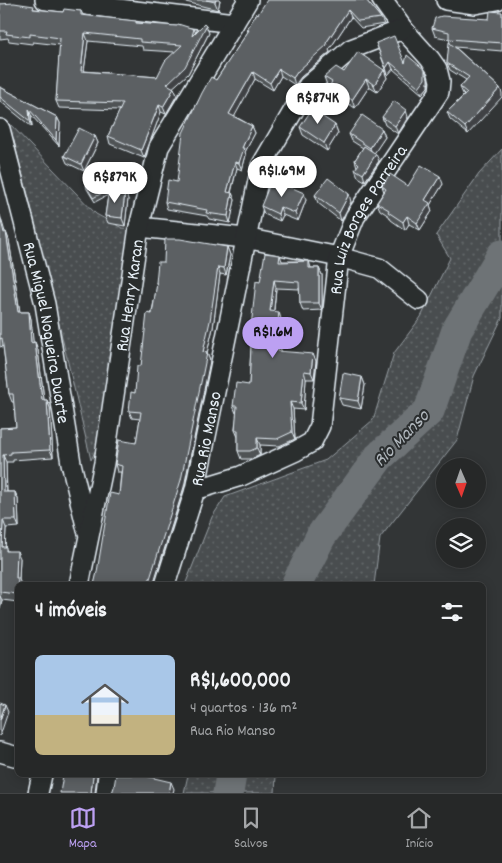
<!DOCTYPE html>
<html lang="pt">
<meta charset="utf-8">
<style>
body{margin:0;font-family:Dekko,sans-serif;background:#2e3030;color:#f1f3f6;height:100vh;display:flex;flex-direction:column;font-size:19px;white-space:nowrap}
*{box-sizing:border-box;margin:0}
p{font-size:16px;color:#a4a6a8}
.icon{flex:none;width:28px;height:28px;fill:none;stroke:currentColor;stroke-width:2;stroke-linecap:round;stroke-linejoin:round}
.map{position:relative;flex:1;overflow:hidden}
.sheet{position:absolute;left:15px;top:582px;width:471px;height:195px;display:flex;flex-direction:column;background:#262828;border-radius:8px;box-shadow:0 2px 12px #0003,0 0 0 1px #424445}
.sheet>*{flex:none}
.needle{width:32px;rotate:178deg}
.controls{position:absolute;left:436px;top:458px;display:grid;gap:10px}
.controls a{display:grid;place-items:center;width:50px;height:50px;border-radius:50%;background:#262828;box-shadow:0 2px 12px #0003,0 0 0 1px #424445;font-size:25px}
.price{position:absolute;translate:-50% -42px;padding:0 11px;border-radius:18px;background:#fff;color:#222;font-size:16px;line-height:32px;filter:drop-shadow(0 1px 2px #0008)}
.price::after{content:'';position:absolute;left:50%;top:30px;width:15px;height:11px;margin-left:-8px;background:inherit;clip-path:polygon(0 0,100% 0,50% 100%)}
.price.active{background:#bca0f2;color:#111}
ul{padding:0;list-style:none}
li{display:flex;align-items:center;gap:15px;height:125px;padding:0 20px}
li+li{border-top:1px solid #424445}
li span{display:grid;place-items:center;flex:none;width:140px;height:100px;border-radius:8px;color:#555}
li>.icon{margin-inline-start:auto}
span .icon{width:60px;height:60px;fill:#fffc;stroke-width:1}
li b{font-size:21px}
h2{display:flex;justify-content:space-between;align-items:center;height:60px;padding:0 20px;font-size:21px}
.tab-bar{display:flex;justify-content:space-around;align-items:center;height:70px;border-top:1px solid #424445;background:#262828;font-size:14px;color:#a4a6a8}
.tab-bar a{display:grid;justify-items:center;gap:2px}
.tab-bar .active{color:#bca0f2}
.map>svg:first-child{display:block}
</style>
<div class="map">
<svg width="502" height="793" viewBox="0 0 502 793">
<defs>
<pattern id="grass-dots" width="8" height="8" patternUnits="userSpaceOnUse" patternTransform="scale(1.25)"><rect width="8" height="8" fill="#494d4f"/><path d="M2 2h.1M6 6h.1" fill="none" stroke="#636769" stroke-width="1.8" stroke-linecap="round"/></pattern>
</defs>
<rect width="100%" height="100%" fill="#323536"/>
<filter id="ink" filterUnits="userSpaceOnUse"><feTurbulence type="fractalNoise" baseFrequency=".02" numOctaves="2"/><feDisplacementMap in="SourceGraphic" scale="10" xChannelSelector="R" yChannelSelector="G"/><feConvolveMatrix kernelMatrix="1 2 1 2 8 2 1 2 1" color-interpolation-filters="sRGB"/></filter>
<g filter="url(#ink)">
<!-- grass -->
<path fill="url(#grass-dots)" stroke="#989fa4" d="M9,123L96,214L122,228L135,229L105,430L91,460L32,210Z
M502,149V318L474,376L457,440L380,538L374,585H185L212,517L225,497L326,460L373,420L394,353L421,317L450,258L436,235L479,174Z
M188,775H276L275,793H184Z"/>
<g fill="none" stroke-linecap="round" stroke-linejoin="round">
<!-- river -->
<path stroke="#6e7376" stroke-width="31" d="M296,585L321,536L379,457L429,411L457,330L502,255
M228,793L231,775"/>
<!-- street casing -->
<g stroke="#e8f1f8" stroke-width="22">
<g id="street">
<path d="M45,0L234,23"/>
<path d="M446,0L475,4L497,0"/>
<path id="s1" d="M0,129L45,304L71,463L87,530"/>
<path d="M139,227L245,238L339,257L379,268L419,300"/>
<path id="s2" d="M195,490L241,476L296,451L312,442L320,426L339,257L355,217L439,92L440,81L437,69L430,59L403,29L382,0"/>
<path id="s3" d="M79,585L104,463L139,227L159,147L248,0"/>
<path id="s4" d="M165,585L195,490L261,166L308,86L351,49L403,29"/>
<path d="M0,752L18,757"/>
<path d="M38,793L42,775"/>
<path d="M106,793L108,775"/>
</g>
</g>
<!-- street -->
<use href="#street" stroke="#2a2d2e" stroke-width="19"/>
</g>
<!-- wall -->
<path fill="#4f5355" stroke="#e8f1f8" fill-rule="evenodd" d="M172,0H220L218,10L182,1Z
M366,0L381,18L384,24L361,28L351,17L329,50L330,52L301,77L295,85L281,76L273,90L255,79L234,116L252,126L255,133L245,152L246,155L242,170L237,168L231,193H232L235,200L230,223L209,219L207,216L167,209L165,202L177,182L216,80L248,32L247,29L258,14Z
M0,4L35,9L63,12L81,11L83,15L136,23L194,29L196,33H209L188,74L173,87L177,95L166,114L161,112L144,158L110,144L108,136L120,110L59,108L56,101L60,45L33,42L32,44L9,41L8,38L0,39ZM88,41L142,46L143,50L175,52L157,77L84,71Z
M502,12V51L455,47L500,88L468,134L450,119L447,112L464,95L463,94L460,87L466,80L450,70L447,63L450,43L449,39L435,36L432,28L489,19Z
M376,43L428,78V87L422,94L393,69L388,75Z
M384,70L387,78L377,92L369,87L355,108L332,93L330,87L327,85L324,77L344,72Z
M0,87L57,117L60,123L59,146L31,115L32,127L0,101Z
M382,117H408L398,134L385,125Z
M335,125L338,133L327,151L303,135L300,127Z
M382,129L385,137L374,153L379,161L365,181L358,177L355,169L357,167L355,160L363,148L352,141L349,134Z
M95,136L98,143L84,171L67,163L64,156Z
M100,177L108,191L128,199L125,226L108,223L105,216L108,195L95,202L87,189L86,185Z
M443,184L430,205L432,211L420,230L409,224L405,230L391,220L389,216L380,210L377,203L384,192L382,186H408Z
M315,195L351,202L341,221L318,203Z
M306,200L298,221L283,215L280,221L264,214L261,206Z
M0,215L5,232H6L9,240L20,312H29L31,319L33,343L35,342L38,350L44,400H47L50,408L53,457L13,460V462H6L7,492H15L18,499L19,527L6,528L5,547L7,551L20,558L19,579L18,585V602L2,600L0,608V428L16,427L14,402H12L9,394L3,346L0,347Z
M227,247L230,255L226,275L220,274L213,328L207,353L210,361L184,487L153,585H94L119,495L121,472H117L115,464L136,443L140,419L132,418L129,411L135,393L141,366L157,286L156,283L164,262Z
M280,255L282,261H309L311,268H319L322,275V310L303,311L300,303V289L276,288L274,311L281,319L279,344L281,351L316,361L314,379H306L304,410L293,409L295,439L279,446L260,445V455L252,459H241L238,451V437L235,430L237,413H236L233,406L249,385L252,330L251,327Z
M362,377L365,385L361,409L342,405L339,398Z"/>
<!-- shaded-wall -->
<path fill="#404345" stroke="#e8f1f8" d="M216,0H220L218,10L215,2Z
M348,10L351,17L329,50L330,52L301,77L295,85L293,78L298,71L326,43Z
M206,26L209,33L188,74L169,91L167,84Z
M85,33L88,41L83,78L81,71Z
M390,62L393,69L388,75L386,68Z
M279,69L281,76L273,90L270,83Z
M384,70L387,78L377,92L374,85Z
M425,70L428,78V87L422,94L419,87Z
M253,72L255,79L232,121L229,114Z
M366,79L369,87L355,108L352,100Z
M174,88L177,95L166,114L163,107Z
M500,88L502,93V97L468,134L465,127Z
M159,105L161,112L144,158L141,150Z
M29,109L31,115L32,127L30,121Z
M406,110L408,117L398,134L395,126Z
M57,117L60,123L59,146L56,140Z
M335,125L338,133L327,151L324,143Z
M252,126L255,133L245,152L246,155L242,170L239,163L242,148Z
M382,129L385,137L373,155L370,148Z
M95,136L98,143L84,171L81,164Z
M376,154L379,161L365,181L363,174Z
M235,162L237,168L229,199L227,192Z
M440,176L443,184L430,205L432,211L420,230L417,223L425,200Z
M125,192L128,199L125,226L122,218Z
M232,193L235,200L230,223L228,216Z
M304,193L306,200L298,221L295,213Z
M349,194L351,202L341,221L339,213Z
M280,207L283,215L280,221L278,214Z
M407,216L409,224L405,230L403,222Z
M6,232L9,240L21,320L18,312Z
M227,247L230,255L226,275L224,268Z
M218,267L220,274L213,328L207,353L210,361L184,487L153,585H148L203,352Z
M319,268L322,275V310L319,303Z
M274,280L276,288L273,318L270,311Z
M29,312L31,319L34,350L31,343Z
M279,312L281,319L279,344L281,350V358L276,343Z
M35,342L38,350L45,408L42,400Z
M313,354L316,361L314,379L311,372Z
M304,371L306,379L304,410L301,403Z
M362,377L365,385L361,409L358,401Z
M47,400L50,408L53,457L50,450Z
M290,402L293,409L295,439L292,432Z
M257,438L260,445V455L257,448Z
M3,455L6,462L7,500L4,492Z
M15,492L18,499L19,527L16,520Z
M3,520L6,528L5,554L2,547Z
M17,551L20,558L19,579L21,585H18L16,578Z
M0,596L2,600L0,608Z
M5,705L8,712L0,736V720Z
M93,775H97L95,793H91Z
M171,782L174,789L173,793H169Z"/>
<!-- building -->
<path fill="#5c6063" stroke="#e8f1f8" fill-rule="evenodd" d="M206,0H216L215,2Z
M267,0H366L381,18L358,21L348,10L326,43L327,45L298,71L293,78L279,69L270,83L253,72L229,114L252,126L242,148H244L239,163L235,162L227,192L232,193L228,216L206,213L207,210L165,202L168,180L177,182L183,133L202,93L211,77L216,80L249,30L247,29L257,13L258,14Z
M14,3L34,6L33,9L63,12L64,9L81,11V15L136,21V23L177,26L178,24L194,29L192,36L204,24L206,26L185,67L167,84L174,88L163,107L159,105L141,150L108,136L123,103L56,101L60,38L30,34V37L6,34L7,31H0V4ZM85,33L140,39V42L182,45L165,61L157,77L81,71Z
M490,11L502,12V43L449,39V32L432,28L435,18L442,16L489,19Z
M394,36L405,63L407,55L425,70V79L419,87L390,62L386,68L376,43Z
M449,42L500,88L465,127L447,112L467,93L460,87L469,77L447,63Z
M358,52L384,70L374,85L366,79L352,100L330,85L332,82L324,77L336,67L344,72Z
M0,87L57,117L56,140L29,109L30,121L0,97Z
M394,101L406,110L395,126L382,117Z
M314,106L325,114L323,117L335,125L324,143L300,127Z
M362,115L382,129L370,148L349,134Z
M79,128L95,136L81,164L64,156Z
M364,146L376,154L363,174L355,169L359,164L355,160Z
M421,165L440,176L425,200L430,203L417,223L407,216L403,222L388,212L389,210L377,203L386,189L382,186L390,174L408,186Z
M100,177L108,190L93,198L86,185Z
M328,178L349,194L339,213L315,195Z
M272,179L304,193L295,213L280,207L278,214L261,206Z
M109,189L125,192L122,218L105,216Z
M0,217L4,233L6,232L18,312H29L31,343L35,342L42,400H47L50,450L11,452V454L3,455L4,492H15L16,520H3L2,547H6V551H17L16,578H18L17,594L0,592V428L16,427L13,394H9L2,338L0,339Z
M165,239H180L227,247L224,268L218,267L210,321L203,352L207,353L181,480L148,585H94L97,572L110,493L119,495L122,466L115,464L119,440L136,443L141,412L129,411L131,392L135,393L137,366H141L147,313L152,314L157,283H156L158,262H164Z
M265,253L280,255L279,262L309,261V268H319V303H300L299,282L274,280L270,311L279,312L276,343H278V351L313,354L311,372L304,371L301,403L290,402L292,432L277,439L257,438V448L250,451H238V430H235L237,406H233L236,383L249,385L252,327H251L256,281L260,282Z
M343,373L362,377L358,401L339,398Z
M0,703L5,705L0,720Z
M63,775H93L91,793H60Z
M116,775H141L171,782L169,793H112L114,787Z"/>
</g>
<g text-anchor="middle" stroke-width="4" stroke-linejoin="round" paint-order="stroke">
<!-- street labels -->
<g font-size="18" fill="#e8f1f8" stroke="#2a2d2e">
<text dy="6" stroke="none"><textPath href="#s2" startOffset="360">Rua Luiz Borges Parreira</textPath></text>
<text dy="6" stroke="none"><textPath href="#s3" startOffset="294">Rua Henry Karan</textPath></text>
<text dy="6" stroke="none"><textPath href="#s1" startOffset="209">Rua Miguel Nogueira Duarte</textPath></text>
<text dy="6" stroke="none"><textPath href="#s4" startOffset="152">Rua Rio Manso</textPath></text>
</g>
<!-- water labels -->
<g font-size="19" font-style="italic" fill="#b1b8be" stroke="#2a2d2e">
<text transform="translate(400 437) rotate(-46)" y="7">Rio Manso</text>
</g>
</g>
</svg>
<div class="controls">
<a><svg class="needle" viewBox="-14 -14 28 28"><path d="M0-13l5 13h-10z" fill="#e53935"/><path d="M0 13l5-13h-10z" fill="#a4a6a8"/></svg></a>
<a><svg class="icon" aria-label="layers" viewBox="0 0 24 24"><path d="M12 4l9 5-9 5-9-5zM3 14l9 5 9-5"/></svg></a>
</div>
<b class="price" style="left:318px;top:125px">R$874K</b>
<b class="price" style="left:282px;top:198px">R$1.69M</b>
<b class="price" style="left:115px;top:204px">R$879K</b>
<b class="price active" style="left:273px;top:359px">R$1.6M</b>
<section class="sheet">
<h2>4 imóveis<svg class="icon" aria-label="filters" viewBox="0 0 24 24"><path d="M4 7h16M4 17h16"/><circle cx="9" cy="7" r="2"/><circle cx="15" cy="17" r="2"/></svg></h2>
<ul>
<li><span style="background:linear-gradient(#a9c7e8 60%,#c2b280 0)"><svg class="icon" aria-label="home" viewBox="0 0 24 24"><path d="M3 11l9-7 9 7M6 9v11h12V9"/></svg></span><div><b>R$1,600,000</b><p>4 quartos · 136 m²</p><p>Rua Rio Manso</p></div></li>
</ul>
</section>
</div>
<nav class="tab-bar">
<a class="active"><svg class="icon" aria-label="map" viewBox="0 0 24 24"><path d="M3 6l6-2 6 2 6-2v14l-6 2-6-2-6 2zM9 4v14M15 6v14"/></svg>Mapa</a>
<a><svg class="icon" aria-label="saved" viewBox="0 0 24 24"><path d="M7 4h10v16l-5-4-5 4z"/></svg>Salvos</a>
<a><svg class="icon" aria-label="home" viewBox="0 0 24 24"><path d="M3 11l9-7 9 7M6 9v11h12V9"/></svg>Início</a>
</nav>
